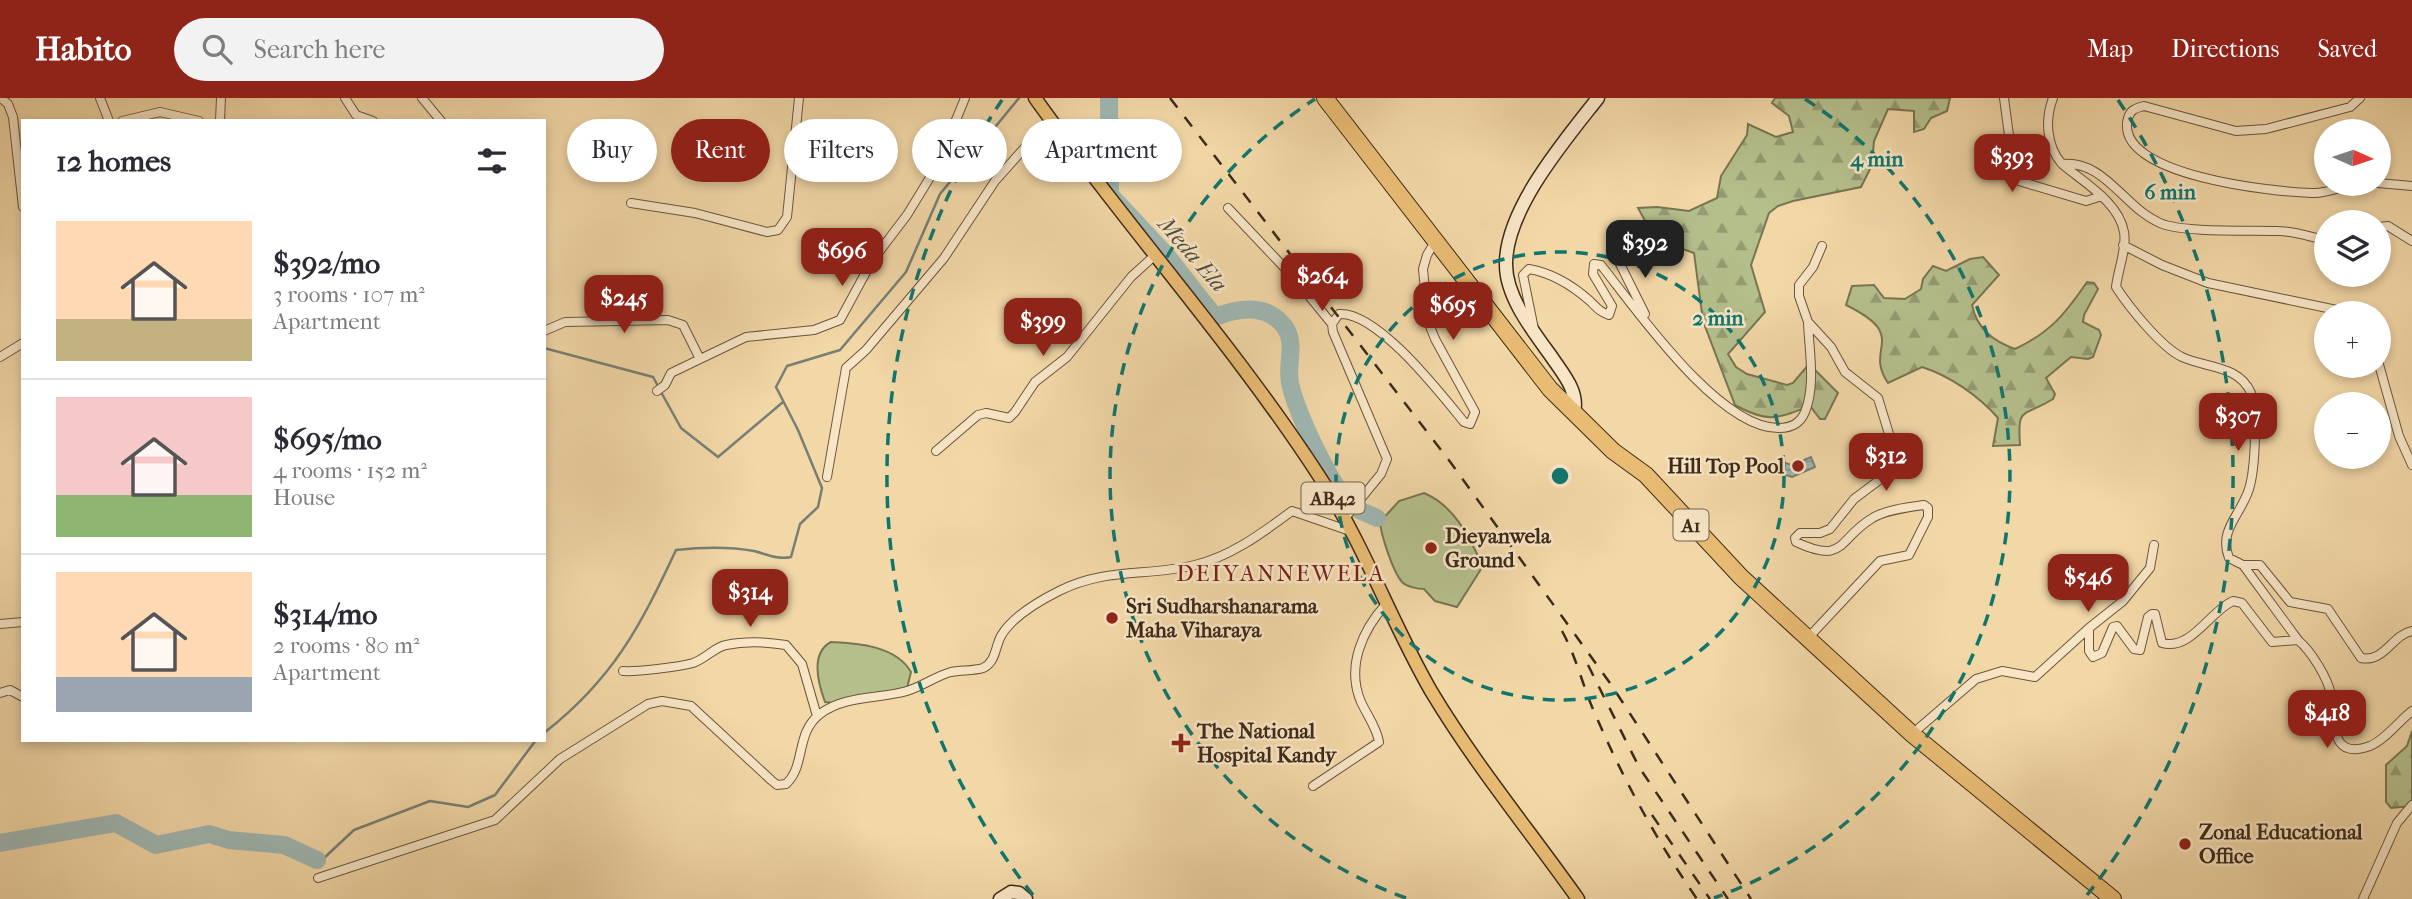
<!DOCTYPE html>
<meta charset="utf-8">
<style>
body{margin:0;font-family:"IM FELL French Canon",serif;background:#f2f2f3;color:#2b2b33;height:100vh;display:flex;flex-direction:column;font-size:26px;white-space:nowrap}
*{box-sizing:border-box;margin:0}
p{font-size:23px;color:#7c7c81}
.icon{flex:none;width:38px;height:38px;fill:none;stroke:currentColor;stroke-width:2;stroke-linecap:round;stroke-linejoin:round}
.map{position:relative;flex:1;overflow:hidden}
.panel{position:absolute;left:21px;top:21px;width:525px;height:623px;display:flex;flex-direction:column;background:#fff;border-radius:0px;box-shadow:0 4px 10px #0003}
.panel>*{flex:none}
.banner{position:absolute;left:567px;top:21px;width:665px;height:63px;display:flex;gap:14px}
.needle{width:46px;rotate:93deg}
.buttons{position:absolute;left:2314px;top:21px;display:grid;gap:14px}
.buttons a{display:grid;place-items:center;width:77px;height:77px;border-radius:50%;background:#fff;box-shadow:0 4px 10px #0003;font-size:35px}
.price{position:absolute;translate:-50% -60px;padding:0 16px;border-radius:14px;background:#8f2418;color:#fff;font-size:23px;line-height:46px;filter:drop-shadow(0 2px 4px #0008)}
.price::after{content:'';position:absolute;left:50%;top:42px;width:21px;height:16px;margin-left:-10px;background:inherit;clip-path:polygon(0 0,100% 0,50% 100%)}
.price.current{background:#222;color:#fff}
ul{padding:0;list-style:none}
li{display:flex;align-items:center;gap:21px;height:175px;padding:0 35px}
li+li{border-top:2px solid #e1e1e2}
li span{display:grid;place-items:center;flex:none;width:196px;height:140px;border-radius:0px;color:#555}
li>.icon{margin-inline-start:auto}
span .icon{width:84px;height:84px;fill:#fffc;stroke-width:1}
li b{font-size:30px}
h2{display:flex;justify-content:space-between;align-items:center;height:84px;padding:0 35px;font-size:30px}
.chip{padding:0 24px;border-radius:32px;background:#fff;box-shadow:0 4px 10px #0003;font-size:24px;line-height:63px}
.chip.current{background:#8f2418;color:#fff}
header{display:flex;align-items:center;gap:42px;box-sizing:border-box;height:98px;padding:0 35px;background:#8f2418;color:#fff}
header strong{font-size:33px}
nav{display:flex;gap:38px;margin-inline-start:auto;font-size:24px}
.search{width:490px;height:63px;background:#f2f2f3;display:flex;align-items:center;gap:18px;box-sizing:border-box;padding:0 24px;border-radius:38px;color:#7c7c81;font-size:26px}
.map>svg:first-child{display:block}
</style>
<header>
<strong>Habito</strong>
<div class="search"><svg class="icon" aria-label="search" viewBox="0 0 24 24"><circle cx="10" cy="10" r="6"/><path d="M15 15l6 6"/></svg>Search here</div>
<nav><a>Map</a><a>Directions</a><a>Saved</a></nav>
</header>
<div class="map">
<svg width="2412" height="801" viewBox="0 0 2412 801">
<defs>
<pattern id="forest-firs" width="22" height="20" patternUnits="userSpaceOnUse" patternTransform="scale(1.75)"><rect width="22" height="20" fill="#b4bf8c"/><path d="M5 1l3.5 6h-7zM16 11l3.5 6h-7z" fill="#949b72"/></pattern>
<pattern id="water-rules" width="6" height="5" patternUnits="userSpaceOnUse" patternTransform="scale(1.75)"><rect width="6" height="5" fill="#9fb7b2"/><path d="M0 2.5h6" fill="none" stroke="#839590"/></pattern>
</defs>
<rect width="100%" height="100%" fill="#f2d7a7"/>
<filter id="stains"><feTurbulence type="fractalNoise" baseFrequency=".00286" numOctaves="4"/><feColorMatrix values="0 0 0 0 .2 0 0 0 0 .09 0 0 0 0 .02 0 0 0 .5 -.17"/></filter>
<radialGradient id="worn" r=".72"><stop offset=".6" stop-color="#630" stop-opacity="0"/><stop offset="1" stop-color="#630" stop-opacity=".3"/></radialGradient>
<!-- forest -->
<path fill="url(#forest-firs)" stroke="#787552" stroke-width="2" d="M1775,0H1950L1947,13L1931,20L1924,31L1914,34V13L1888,11L1874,43L1872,67L1861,89L1793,103L1778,108L1769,115L1751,167L1765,214L1728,256L1736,269L1747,276L1787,287L1793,285L1809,266L1838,295L1825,321H1820L1810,308C1776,321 1768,325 1735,307L1703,223L1694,155L1655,141L1638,110L1657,109L1689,113L1717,100L1721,78L1747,37L1748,26L1776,39L1793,34L1789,18L1772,5Z
M1983,159L1999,177L1972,207C1977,231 1993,243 2015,251C2051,234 2065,216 2087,184L2094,185L2098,191L2084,217L2083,224L2099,232L2101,237L2093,259L2088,261L2071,259L2046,280L2055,296L2053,301C2023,320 2017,307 2020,347L1993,348L1998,320C1979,298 1950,278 1922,269L1888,285C1863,249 1911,239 1846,207L1852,188L1874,187L1884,200L1905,201L1921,191L1923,181L1933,168L1946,173L1970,161Z
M2412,633V708L2391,710L2386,704V667L2407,648Z"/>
<!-- park -->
<path fill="#b4bf8c" stroke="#787552" stroke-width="2" d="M1424,395C1455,408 1469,439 1483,468L1457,509L1435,503L1424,491C1418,491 1407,489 1402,484C1393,474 1381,437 1380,424L1399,403Z
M831,544C858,545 896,548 911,574L907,590L833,605L825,604C818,585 810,555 831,544Z"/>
<!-- water -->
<path fill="url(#water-rules)" stroke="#777f75" stroke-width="2" d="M1811,359L1815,369L1792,379L1779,375L1782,364L1792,367Z"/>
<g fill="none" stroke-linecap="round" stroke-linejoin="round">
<!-- stream -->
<path stroke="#777f75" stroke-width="2.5" d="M544,250L653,279L658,288
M661,294L681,330L718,359L783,304
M544,635C613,581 640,529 676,452C702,449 727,448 754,453C767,456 777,462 791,459L800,426L818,409L822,390L798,332L776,289L787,268L840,252L906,174L940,96L1019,0
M323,761L354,732L430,703L468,709L495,697L536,642"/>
<!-- river -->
<path stroke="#9fb7b2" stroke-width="18" d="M1109,0L1110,97L1166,157L1215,219C1238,210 1266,205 1284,228C1297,245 1286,266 1290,285C1296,313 1329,385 1349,405C1355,412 1369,416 1377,420
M0,745L116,725L156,747L209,736L229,742L284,747L317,762"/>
<!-- street casing -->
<g stroke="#6a563c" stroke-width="10">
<path id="street" d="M1,0L8,6L13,19L23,109
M100,0L109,23
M345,0L356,17L373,23
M422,0L441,23
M2004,0L2012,60L2019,83L2086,103L2102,98
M2053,0C2045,21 2046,48 2062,66C2105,62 2123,109 2160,125C2182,135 2251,132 2278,133C2294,133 2310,139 2326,142
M122,23L160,14L199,23
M220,23L221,0
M2062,66C2083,84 2119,104 2124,134C2127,150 2118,172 2116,189C2129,209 2161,249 2182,259C2206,270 2239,267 2251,295C2258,313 2255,372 2249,391C2241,417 2218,432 2229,460L2243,467H2260L2290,504L2328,511L2361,560C2384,565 2392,537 2412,533
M2378,85L2412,88
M2354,86C2341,89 2325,96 2312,95C2276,94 2112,78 2128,20C2130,12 2136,10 2144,8L2236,33L2266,31L2350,9L2360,0
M631,105L695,115L767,134L778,132L787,119L799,0
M1228,110L1296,182L1332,226
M2378,129L2388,128L2412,143
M2123,147L2162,167L2208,185L2351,215
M1611,148L1645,216
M1534,231L1523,177L1529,171C1552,175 1573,188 1590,203C1597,210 1600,214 1609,217L1612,208L1593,176L1594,166L1601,167C1636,211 1719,331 1779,330C1790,330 1800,326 1805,314C1816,287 1809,252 1808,224
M544,233L565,224L668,222L683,227L700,261
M0,259L23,245
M2378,263L2399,338L2412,367
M657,293L665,287L671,275L746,239L814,232L840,222L872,163L907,117L937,68L965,0
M936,353L978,317L986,315L1009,320L1015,314L1035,284L1067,259L1131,179L1154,158
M827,379L846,270L866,252L944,160L995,83L1035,38L1054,26
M1345,420L1381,376L1387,361L1333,234L1332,226L1339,216C1377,213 1440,295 1464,324L1470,326L1475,314L1435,241L1428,223L1423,171L1427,157L1436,142
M0,526L23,524
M2089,530L2123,503L2150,470L2154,447
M1808,540L1880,463L1909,457L1928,419V410L1924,407C1909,409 1884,412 1871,421C1838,441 1845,467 1796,444L1795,440L1800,435H1820L1830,431L1854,401L1894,371L1897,362L1878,300L1845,274L1831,249L1808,224L1799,198V187L1813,169L1822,148
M2298,542C2311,553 2328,580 2331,597C2336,622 2328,663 2370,648C2385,642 2399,623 2412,613
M623,573C636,574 679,569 693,565C705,561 715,549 726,547C745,543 767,544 786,547L802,566L817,618
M0,595L10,592L23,599
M1912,636L1976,581L2002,573L2035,579L2089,530V553L2093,559L2102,555L2113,529L2117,528L2134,551L2140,552L2148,519L2152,516H2155L2162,545C2191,553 2210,513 2233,503L2242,505L2272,544L2298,542L2243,467
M1313,688L1379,644C1377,630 1367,617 1361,604C1346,569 1362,532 1387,505
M318,780L495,722L560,661L648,606L662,603L691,608L771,682L777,687L786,686C806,668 795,635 820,616C844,597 880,601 907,593C923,588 936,578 951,574C961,572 974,573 983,570C996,564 995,549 1001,538C1012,519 1039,503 1059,493C1107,469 1147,479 1195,467C1232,458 1262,435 1292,413L1350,433
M2363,801L2397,725L2412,707"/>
</g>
<!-- secondary casing -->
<g stroke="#3c2b19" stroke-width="15">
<path id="secondary" d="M1574,315C1579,293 1563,276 1551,258C1533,233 1506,199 1506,167C1505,112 1565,42 1598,0
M1000,801L1011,794L1019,795L1026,801"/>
</g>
<!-- primary casing -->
<g stroke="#3c2b19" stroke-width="15">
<path id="primary" d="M1035,0C1127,129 1235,248 1321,381C1365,448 1391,524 1431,593C1474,665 1529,732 1578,801"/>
</g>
<!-- highway casing -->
<g stroke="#3c2b19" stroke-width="18">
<path id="highway" d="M1325,0L1550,291L1613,353L1646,377L1741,479L1912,636L2113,801"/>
</g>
<!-- street -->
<use href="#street" stroke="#f7e5c6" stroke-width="8"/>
<!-- secondary -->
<use href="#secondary" stroke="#f7e5c6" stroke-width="12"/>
<!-- primary -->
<use href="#primary" stroke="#e9bc74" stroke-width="12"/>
<!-- highway -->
<use href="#highway" stroke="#e9bc74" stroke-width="16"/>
<!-- rail -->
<path stroke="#3c2b19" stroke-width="2.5" stroke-dasharray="12 12" stroke-linecap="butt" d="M1170,0L1451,365L1610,585L1751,801
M1562,533C1577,560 1583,590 1596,618C1624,683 1657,743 1697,801
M1588,567L1639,669L1728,801
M1652,717L1710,801"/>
</g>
<!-- distance rings -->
<g fill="none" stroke="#0f766e" stroke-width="3.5" stroke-dasharray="12 9">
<circle cx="1560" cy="378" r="224"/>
<path d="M1406 800A449 449 0 0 1 1315 1M1805 1A449 449 0 0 1 1714 800"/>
<path d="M1033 797A673 673 0 0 1 1002 2M2118 2A673 673 0 0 1 2087 797"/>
</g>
<!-- markers -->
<g fill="#8f2418" stroke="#f7e5c6" stroke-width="2.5">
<circle cx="1798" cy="368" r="7"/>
<circle cx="1431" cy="450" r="7"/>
<circle cx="1112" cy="520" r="7"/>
<path d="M1177.5 634.5h7v7h7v7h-7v7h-7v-7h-7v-7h7z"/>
<circle cx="2185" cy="746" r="7"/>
</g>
<g text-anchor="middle" stroke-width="5" stroke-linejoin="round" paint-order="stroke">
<!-- shield labels -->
<g fill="#f7e5c6" stroke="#74634d" stroke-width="2">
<rect x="1301.5" y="384.5" width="63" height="31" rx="5"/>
<rect x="1673.5" y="411.5" width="35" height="31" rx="5"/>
</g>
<g font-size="19" font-weight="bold" fill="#3c2b19">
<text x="1333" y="407">AB42</text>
<text x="1691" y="434">A1</text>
</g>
<!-- poi labels -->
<g font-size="21" font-weight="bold" fill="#3c2b19" stroke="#f7e5c6" text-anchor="start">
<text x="1784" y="375" text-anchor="end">Hill Top Pool</text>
<text x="1445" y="445">Dieyanwela<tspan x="1445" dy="24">Ground</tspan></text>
<text x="1126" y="515">Sri Sudharshanarama<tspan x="1126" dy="24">Maha Viharaya</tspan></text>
<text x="1197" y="640">The National<tspan x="1197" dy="24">Hospital Kandy</tspan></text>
<text x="2199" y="741">Zonal Educational<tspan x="2199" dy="24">Office</tspan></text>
</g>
<!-- water labels -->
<g font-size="23" font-style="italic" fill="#554e3f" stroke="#f7e5c6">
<text transform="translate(1193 156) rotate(49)" y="8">Meda Ela</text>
</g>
<!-- neighbourhood labels -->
<g font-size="23" letter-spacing="2" fill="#7a1f14" stroke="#f7e5c6">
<text x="1281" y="483">DEIYANNEWELA</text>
</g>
</g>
<circle cx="1560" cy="378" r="10" fill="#0f766e" stroke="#f7e5c6" stroke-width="3.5"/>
<g font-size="21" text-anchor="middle" font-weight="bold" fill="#0f766e" stroke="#f7e5c6" stroke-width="5" stroke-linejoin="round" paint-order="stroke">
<text x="1877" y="68">4 min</text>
<text x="2170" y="101">6 min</text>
<text x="1718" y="227">2 min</text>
</g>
<rect width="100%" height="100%" filter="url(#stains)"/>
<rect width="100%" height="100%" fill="url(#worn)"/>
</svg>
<div class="buttons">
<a><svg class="needle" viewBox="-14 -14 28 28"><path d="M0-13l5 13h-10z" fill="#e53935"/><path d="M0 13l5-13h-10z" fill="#7c7c81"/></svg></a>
<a><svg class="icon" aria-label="layers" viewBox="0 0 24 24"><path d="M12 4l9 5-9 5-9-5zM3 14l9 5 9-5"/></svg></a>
<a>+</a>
<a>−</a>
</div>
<b class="price" style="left:2012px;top:96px">$393</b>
<b class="price current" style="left:1645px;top:182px">$392</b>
<b class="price" style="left:842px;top:190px">$696</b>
<b class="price" style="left:1322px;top:215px">$264</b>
<b class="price" style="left:624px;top:237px">$245</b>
<b class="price" style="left:1453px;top:244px">$695</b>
<b class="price" style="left:1043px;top:260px">$399</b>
<b class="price" style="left:2238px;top:355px">$307</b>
<b class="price" style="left:1886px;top:395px">$312</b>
<b class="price" style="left:2088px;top:516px">$546</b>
<b class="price" style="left:750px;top:531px">$314</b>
<b class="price" style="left:2327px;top:652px">$418</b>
<div class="banner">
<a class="chip">Buy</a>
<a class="chip current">Rent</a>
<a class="chip">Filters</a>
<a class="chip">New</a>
<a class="chip">Apartment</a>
</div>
<section class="panel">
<h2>12 homes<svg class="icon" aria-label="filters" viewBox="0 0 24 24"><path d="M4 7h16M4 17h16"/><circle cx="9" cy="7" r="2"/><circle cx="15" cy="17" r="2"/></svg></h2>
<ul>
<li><span style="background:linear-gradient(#ffd9b3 70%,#c2b280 0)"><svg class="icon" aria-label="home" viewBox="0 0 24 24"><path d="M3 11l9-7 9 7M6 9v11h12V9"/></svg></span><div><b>$392/mo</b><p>3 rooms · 107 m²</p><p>Apartment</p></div></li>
<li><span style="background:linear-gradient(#f6c9c9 70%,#8fb573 0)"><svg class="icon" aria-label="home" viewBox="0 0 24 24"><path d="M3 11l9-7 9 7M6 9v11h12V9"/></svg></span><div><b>$695/mo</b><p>4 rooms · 152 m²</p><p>House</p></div></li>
<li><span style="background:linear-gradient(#ffd9b3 75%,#9aa5b1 0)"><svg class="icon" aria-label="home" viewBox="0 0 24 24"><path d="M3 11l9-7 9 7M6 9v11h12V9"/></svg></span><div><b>$314/mo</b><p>2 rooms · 80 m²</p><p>Apartment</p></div></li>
</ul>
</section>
</div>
